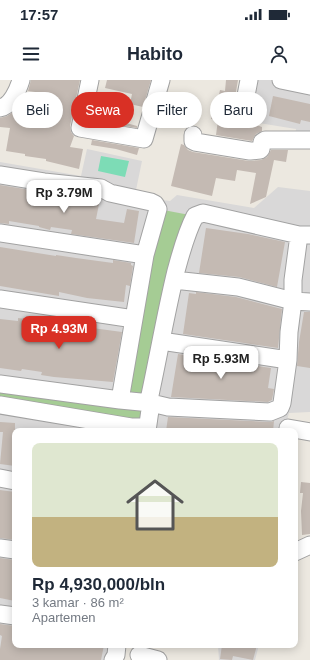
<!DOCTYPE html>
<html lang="id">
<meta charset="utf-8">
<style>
body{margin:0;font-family:Arial,sans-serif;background:#f6f6f7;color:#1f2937;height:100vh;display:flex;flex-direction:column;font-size:15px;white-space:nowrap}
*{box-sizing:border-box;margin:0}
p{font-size:13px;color:#747a83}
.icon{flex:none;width:22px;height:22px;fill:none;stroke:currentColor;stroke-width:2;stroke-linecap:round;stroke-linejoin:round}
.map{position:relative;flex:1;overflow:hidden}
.drawer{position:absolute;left:12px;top:348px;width:286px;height:220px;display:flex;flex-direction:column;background:#fff;border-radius:8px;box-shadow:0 2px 10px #0003}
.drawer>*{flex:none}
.top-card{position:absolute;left:12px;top:12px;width:286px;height:36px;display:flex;gap:8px}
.price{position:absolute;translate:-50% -34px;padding:0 9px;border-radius:8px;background:#fff;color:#222;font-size:13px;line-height:26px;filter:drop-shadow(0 1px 2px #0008)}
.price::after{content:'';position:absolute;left:50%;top:24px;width:12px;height:9px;margin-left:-6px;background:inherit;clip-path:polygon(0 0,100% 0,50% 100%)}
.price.active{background:#d93025;color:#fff}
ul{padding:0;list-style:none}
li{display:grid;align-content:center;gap:8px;height:212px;padding:0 20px}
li+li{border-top:1px solid #e0e1e3}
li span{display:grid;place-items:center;height:124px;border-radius:8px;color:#555}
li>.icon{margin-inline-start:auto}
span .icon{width:72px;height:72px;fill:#fffc;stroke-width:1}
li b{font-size:17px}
.tag{padding:0 14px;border-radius:18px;background:#fff;box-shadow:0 2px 10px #0003;font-size:14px;line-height:36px}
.tag.active{background:#d93025;color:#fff}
.status{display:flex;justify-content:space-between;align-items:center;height:28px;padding:0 20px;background:#fff;direction:ltr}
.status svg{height:11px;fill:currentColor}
header{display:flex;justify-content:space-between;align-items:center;height:52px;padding:0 20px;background:#fff;font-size:18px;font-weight:700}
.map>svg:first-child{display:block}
</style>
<div class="status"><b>17:57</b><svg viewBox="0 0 49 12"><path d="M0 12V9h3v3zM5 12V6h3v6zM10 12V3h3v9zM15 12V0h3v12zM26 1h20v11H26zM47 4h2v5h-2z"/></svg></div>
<header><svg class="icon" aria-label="menu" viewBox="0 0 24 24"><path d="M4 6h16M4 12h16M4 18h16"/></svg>Habito<svg class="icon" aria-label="person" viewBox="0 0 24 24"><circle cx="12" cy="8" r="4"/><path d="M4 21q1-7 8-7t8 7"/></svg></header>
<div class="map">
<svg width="310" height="580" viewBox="0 0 310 580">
<rect width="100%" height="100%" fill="#ece8e0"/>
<!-- residential -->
<path fill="#d9d8d8" d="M257,0H310V67L294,68L296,49L246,41Z
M87,69L142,81L136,110L154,119L170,121L177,115L254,128L278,107L310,111V332L289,333L284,351H15V565H125L121,580H0V82L81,96Z
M218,565H259L255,580H219Z"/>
<!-- forest -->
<path fill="#a5cc94" d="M158,129L195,136L147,347L0,325V304L120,320Z"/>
<!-- pitch -->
<path fill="#7ddcb6" d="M101,76L129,81L125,97L98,91Z"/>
<!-- building -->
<path fill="#c4bab3" d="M31,0H80L70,46L71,52L74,56L70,67L83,69L79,89L46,81V79L25,76V74L6,71L10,48L0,47V38L7,36L16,30L46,36L50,14L28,11Z
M107,0H151L143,27L130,24L132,14L105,8Z
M226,0H238L233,29V34L236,38L262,47V51L256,54L252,61L216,55L218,40L211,39L214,24H217L220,10L225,11Z
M273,16L310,24V42L301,40L300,44L269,36Z
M173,19L189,23L184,44L168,40Z
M95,27L97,28L95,36L119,41L137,46V48L92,40Z
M92,60L139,68L137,75L116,69L91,65Z
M181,64L184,65L188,70L193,72L249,81L261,80L267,77L271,70H288L286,82L274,80L266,117L250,124L256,93L237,90L235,101L216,98L212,116L171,106Z
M0,105L43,112L98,118L100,119L96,139L124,143L127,129L139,131L134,163L71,154L72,150L51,147L50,150L39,147V146L9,141V144L0,143Z
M206,148L248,154L285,162L277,207L239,197L199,193Z
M0,167L56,176V175L76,178L113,183V180L131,183V185L133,186L130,206L126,205L124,222L87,218L59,212V216L0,206Z
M196,212L236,217L282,229L278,268L183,254L189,213L196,214Z
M304,232H310V288L297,286L299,262Z
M18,238L122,252L113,302L54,297L41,295L42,292L22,289L21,291L0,288V239L18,241Z
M178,274L271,288L268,308L274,309L272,320L268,322L171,317Z
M168,337L270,342L274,341L273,351H166Z
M0,342L15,343V386L0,384L3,352H0Z
M301,402L310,403V454L302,455L301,431L303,413H300Z
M0,410L15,412V460L0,458Z
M0,478L15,480V521L0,518Z
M0,544L15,546V565H104L101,580H0V569L2,556L0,555Z
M222,565H257L253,580L233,576L232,580L220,579Z"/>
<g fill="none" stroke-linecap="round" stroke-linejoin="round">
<!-- minor casing -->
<g stroke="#a2a2a2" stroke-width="19">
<path id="minor" d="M90,0L80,48L144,59L161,0
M281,0L310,6
M0,28C11,26 18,10 21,0
M243,31L249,0
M193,55V61L195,62L250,71L260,70L261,69L262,62L265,60H310
M0,95L44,102L101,108L110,113L151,122L155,124L158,129L145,175L120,320
M0,153L145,175
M174,200L238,207L293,221L310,222
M0,219L134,239
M161,261L288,280
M0,304L120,320L151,323L168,327L270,332L280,328L282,323L288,280L289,252L293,221V200L299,155
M0,325L131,347H147
M147,351L151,323L150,315C159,273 166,232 176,191C181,173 186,153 195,136L203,133L299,155H310
M288,351V348L310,352
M0,398L15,401
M0,468L15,470
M295,472L310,465
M0,534L15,536
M139,575L158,580
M113,580L116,575L117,565"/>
</g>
<!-- minor -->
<use href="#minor" stroke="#fff" stroke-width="17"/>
</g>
</svg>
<b class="price" style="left:64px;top:134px">Rp 3.79M</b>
<b class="price active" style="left:59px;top:270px">Rp 4.93M</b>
<b class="price" style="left:221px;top:300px">Rp 5.93M</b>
<div class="top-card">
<a class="tag">Beli</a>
<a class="tag active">Sewa</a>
<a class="tag">Filter</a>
<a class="tag">Baru</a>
</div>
<section class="drawer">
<ul>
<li><span style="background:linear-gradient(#dfe7d0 60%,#c2b280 0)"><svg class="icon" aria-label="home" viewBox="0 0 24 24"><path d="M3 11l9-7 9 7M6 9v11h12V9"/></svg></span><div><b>Rp 4,930,000/bln</b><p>3 kamar · 86 m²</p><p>Apartemen</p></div></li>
</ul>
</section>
</div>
